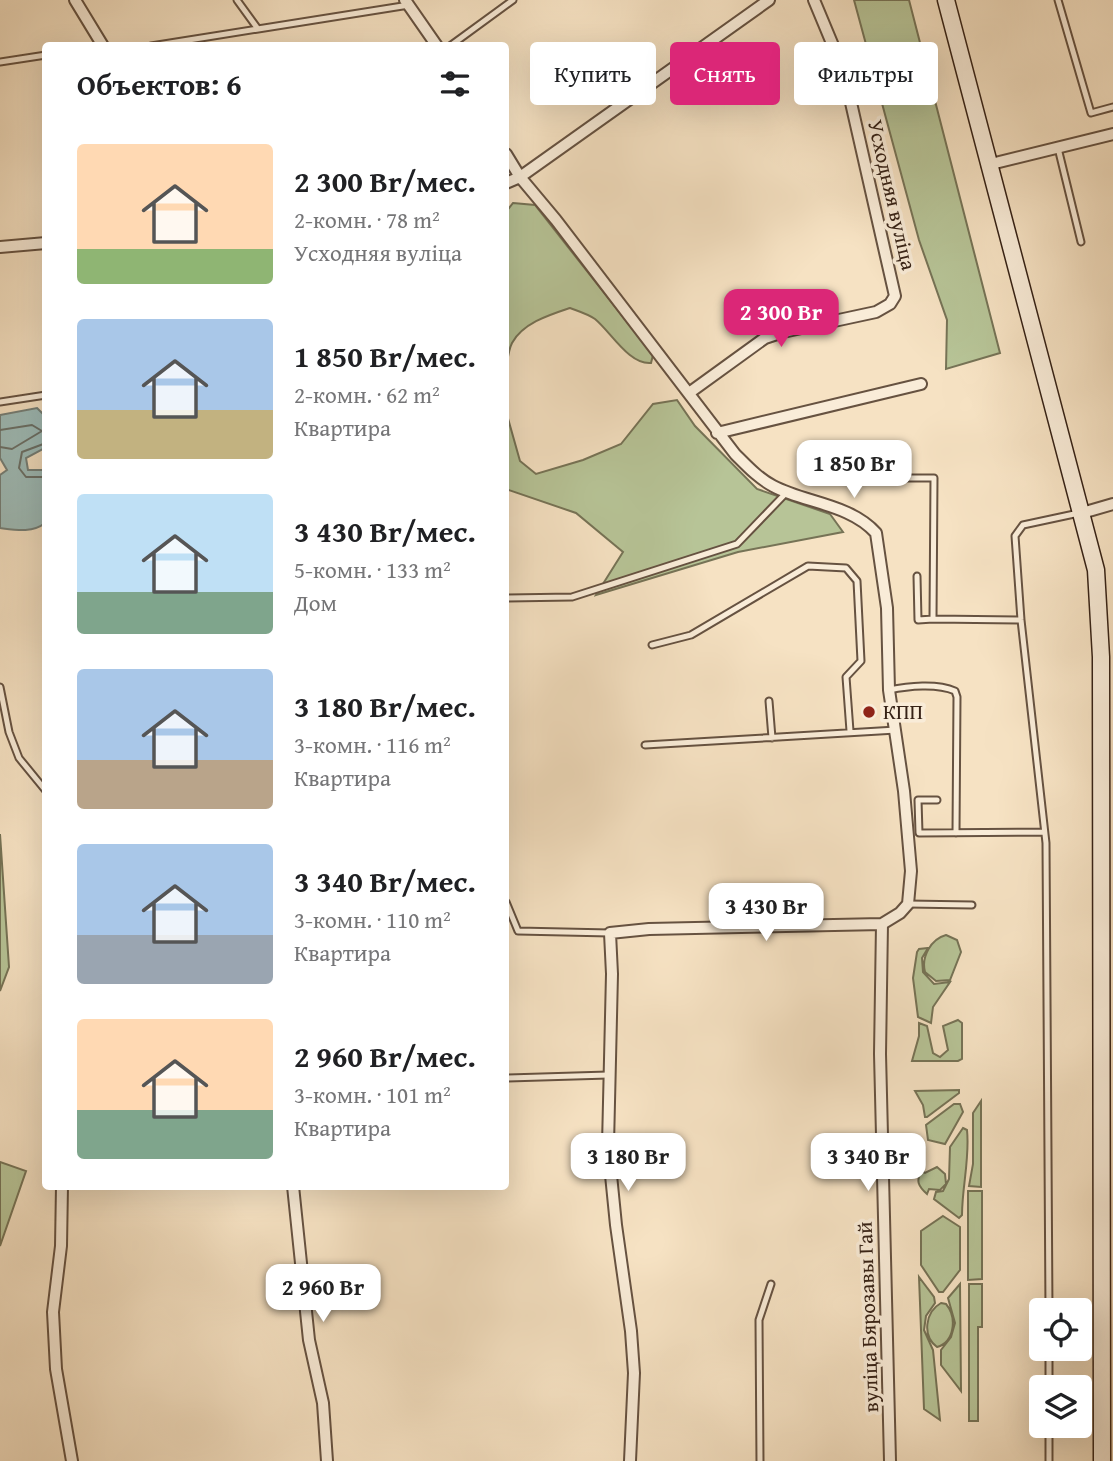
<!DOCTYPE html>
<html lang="ru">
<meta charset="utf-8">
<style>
body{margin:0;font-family:"Gentium Book Plus",serif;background:#f2f2f2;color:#202124;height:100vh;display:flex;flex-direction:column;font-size:26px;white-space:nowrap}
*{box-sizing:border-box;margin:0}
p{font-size:23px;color:#757577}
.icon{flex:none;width:38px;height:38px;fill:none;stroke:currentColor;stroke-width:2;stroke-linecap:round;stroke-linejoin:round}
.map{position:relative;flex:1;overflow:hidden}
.sheet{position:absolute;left:42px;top:42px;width:467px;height:1148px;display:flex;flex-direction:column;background:#fff;border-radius:7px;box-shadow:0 7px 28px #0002}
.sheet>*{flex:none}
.hud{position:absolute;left:530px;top:42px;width:478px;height:63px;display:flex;gap:14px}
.fabs{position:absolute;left:1029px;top:1298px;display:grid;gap:14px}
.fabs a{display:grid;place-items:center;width:63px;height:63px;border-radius:7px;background:#fff;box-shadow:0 7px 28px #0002;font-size:35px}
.price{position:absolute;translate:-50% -60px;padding:0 16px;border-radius:14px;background:#fff;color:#222;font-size:23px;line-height:46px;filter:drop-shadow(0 2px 4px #0008)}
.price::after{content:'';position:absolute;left:50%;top:42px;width:21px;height:16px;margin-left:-10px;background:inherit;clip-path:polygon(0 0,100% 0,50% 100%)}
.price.selected{background:#db2777;color:#fff}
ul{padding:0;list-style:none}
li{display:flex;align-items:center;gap:21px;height:175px;padding:0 35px}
li span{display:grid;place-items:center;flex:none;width:196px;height:140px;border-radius:7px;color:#555}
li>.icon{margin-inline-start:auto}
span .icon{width:84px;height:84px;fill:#fffc;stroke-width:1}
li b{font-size:30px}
h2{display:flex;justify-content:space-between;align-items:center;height:84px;padding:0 35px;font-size:30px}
.tag{padding:0 24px;border-radius:7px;background:#fff;box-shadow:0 7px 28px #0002;font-size:24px;line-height:63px}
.tag.selected{background:#db2777;color:#fff}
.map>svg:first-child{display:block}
</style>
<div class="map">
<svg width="1113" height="1461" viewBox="0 0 1113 1461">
<rect width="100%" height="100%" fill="#f6e2c3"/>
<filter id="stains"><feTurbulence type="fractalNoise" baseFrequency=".00286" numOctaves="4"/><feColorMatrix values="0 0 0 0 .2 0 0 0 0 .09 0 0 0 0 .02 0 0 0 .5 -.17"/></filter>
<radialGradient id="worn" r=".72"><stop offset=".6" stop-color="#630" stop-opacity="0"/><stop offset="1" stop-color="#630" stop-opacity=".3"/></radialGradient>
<!-- green -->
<path fill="#b7c497" stroke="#767356" stroke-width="2" d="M854,0H909L1000,353L946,369L947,320L919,240Z
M513,203L535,205L653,355L651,363C629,365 611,332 595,319C588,314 578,311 570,308C549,315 523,323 512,343C508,351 507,363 506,371V212Z
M506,397L507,415L520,461L536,474L583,460L621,444L653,404L677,400L695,426L757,489L830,514L843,532L738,552L596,595L623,552L576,513L506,489Z
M0,834L9,967L0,991Z
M946,935L957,940L961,952L950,980L936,981L925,972C921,957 931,939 946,935Z
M928,948L922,958L923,972L934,984L950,982L933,1007L931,1023L918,1017L913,978L917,952L919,949Z
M958,1020L962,1023V1059L958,1061H912L919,1036V1023L927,1026L933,1053L940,1057L948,1050L943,1026Z
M959,1090V1093L927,1117H925L923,1105L915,1091Z
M981,1101V1187L969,1186L973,1164V1113Z
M954,1104H960L963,1112L945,1144L928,1140L926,1125Z
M963,1128L967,1130C970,1158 962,1187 962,1215L959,1218L934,1199L936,1192L943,1191L949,1179L950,1147Z
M0,1162L26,1171L0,1246Z
M937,1167L945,1174L946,1184L940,1190L929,1189L927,1194C918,1186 916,1181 921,1171L925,1173Z
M968,1191H982V1279L968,1280Z
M943,1216L960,1227V1270L943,1292H939L921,1265V1231Z
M919,1277L934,1297L935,1303L926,1316L924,1330L933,1350L940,1420L924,1409Z
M960,1284L961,1391L941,1365V1350L951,1337L955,1323L948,1298Z
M969,1284H982V1327H978V1421H969Z
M941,1303L946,1304C957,1317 955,1342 937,1347C922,1336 925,1312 941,1303Z"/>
<!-- water -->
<path fill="#9ebdba" stroke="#747f78" stroke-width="2" d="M37,408L45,416V448L26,458L28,470H45V523C33,533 16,530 0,528V475L7,470L0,458V415Z"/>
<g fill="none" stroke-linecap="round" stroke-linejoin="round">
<!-- shore -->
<path stroke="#6a7068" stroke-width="2" d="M0,430L32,425L42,431L12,449L0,447
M46,443L22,452L19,468L26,477H46"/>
<!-- lane casing -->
<g stroke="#665241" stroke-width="9">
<path id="lane" d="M237,0L258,29
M1058,0L1091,113L1113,107
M151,46L409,5
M450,46L513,0
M0,62L46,55
M1058,148L1081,242
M0,402L46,395
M857,478H934L933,619L1021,620
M917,576L918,620L933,619
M506,598L572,597L737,544L787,492
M652,645L691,635L808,566L846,568L857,581L861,661L846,677L850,731
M0,687L9,732L19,758L46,791
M889,690C908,686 937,683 955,691L957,697L956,833
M769,701L772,738
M645,745L896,730
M937,800H918L919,833L1044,832
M506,902L518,931L610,933
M908,904L972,905
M506,1078L608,1075
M1049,1311L1046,843L1021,620L1015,536L1023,525L1079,513
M1049,1349V1388
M1049,1426V1461
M760,1461L759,1320L771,1284"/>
</g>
<!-- street casing -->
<g stroke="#665241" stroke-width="14">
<path id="street" d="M75,0L103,46
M405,0L437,46
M506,154L520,177L556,220L735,454C747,466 758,478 773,486C805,503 850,504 876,533L887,608L889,690L904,791L911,871L908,904L900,913L882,924
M987,165L1113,134
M506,183L520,177L769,0
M0,247L46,243
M689,393L765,338L783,332L876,312L890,304L895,296L844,72L814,0
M717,433L921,384
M1082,513L1113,504
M882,924L880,1054L890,1461
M62,1186L61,1246L53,1312L56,1369L72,1461
M293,1186L309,1340L323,1403L327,1461
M630,1461L634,1373L631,1331L616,1225L608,1145L612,974L610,933L649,929L882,924"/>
</g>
<!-- secondary casing -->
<g stroke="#362216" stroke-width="19">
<path id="secondary" d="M946,0L1096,570L1101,657L1102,1461"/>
</g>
<!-- lane -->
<use href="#lane" stroke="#f9ecd8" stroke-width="5"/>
<!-- street -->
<use href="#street" stroke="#f9ecd8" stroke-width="10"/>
<!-- secondary -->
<use href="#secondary" stroke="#f9ecd8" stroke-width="16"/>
</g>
<!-- markers -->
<circle fill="#8f2418" stroke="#f9ecd8" stroke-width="2.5" cx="869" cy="712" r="7"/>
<g text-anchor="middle" stroke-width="7" stroke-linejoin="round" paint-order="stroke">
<!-- street labels -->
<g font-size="21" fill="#362216" stroke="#f9ecd8">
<text transform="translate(892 195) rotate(77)" y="7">Усходняя вуліца</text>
<text transform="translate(868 1317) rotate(-92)" y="7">вуліца Бярозавы Гай</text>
</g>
<!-- poi labels -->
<g font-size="21" fill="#362216" stroke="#f9ecd8" text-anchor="start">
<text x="883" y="719">КПП</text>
</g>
</g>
<rect width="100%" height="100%" filter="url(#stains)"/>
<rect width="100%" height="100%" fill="url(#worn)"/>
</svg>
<div class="fabs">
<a><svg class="icon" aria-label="locate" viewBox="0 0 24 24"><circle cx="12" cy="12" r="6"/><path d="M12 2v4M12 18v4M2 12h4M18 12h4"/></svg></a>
<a><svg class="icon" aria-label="layers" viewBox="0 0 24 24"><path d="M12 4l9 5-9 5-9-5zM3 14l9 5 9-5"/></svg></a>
</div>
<b class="price selected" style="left:781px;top:349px">2 300 Br</b>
<b class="price" style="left:854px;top:500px">1 850 Br</b>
<b class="price" style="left:766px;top:943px">3 430 Br</b>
<b class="price" style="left:628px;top:1193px">3 180 Br</b>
<b class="price" style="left:868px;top:1193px">3 340 Br</b>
<b class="price" style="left:323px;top:1324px">2 960 Br</b>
<div class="hud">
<a class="tag">Купить</a>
<a class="tag selected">Снять</a>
<a class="tag">Фильтры</a>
</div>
<section class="sheet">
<h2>Объектов: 6<svg class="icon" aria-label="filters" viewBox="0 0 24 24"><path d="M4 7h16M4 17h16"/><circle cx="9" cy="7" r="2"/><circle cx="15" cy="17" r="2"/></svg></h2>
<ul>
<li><span style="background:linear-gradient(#ffd9b3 75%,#8fb573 0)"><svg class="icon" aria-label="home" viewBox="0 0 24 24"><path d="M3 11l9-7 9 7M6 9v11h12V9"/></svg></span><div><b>2 300 Br/мес.</b><p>2-комн. · 78 m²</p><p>Усходняя вуліца</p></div></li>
<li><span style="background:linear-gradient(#a9c7e8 65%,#c2b280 0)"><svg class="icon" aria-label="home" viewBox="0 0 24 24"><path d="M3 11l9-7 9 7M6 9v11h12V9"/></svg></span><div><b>1 850 Br/мес.</b><p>2-комн. · 62 m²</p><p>Квартира</p></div></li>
<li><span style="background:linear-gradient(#bfe0f5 70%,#7fa58c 0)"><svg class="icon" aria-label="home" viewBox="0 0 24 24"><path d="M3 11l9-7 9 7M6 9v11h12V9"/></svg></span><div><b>3 430 Br/мес.</b><p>5-комн. · 133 m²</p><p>Дом</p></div></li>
<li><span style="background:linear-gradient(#a9c7e8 65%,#b9a48a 0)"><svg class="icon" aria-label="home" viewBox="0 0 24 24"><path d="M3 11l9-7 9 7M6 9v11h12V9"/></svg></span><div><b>3 180 Br/мес.</b><p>3-комн. · 116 m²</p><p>Квартира</p></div></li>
<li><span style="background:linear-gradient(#a9c7e8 65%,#9aa5b1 0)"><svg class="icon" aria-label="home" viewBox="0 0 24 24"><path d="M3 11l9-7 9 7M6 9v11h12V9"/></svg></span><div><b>3 340 Br/мес.</b><p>3-комн. · 110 m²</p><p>Квартира</p></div></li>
<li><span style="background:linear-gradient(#ffd9b3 65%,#7fa58c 0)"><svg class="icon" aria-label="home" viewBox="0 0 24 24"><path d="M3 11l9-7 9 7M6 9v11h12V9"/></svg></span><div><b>2 960 Br/мес.</b><p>3-комн. · 101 m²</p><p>Квартира</p></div></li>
</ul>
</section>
</div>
